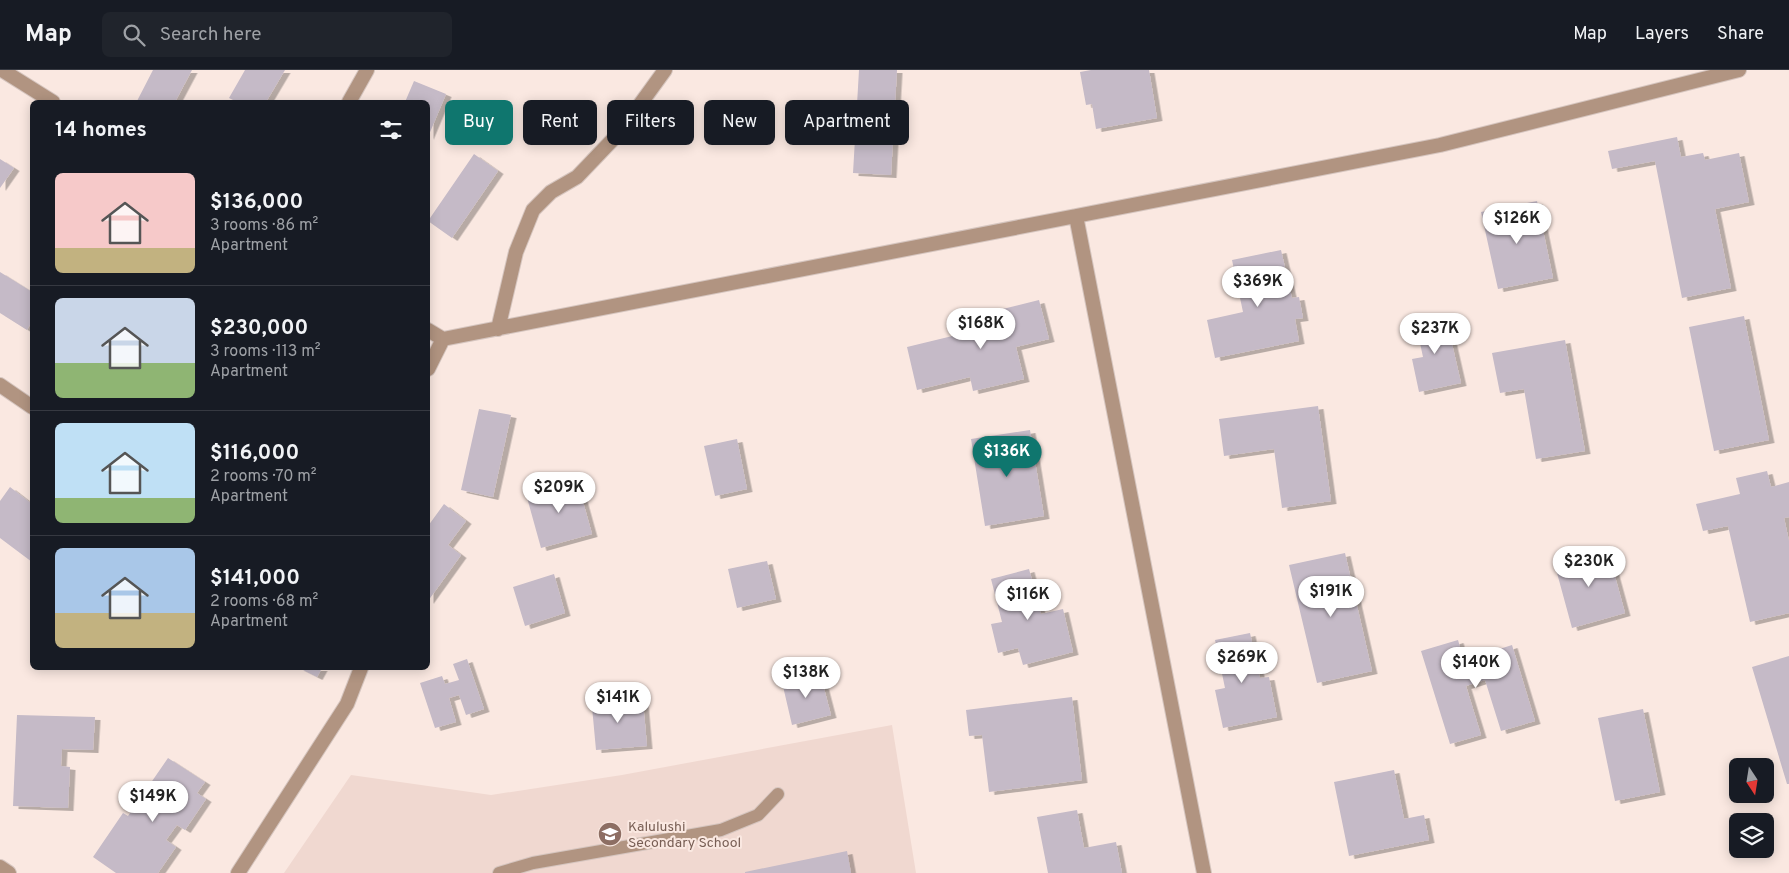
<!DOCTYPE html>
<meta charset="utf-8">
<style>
body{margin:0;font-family:Overpass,sans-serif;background:#20242c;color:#f1f3f6;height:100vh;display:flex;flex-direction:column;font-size:19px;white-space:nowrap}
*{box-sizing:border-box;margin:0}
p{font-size:16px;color:#9ea1a6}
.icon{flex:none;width:28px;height:28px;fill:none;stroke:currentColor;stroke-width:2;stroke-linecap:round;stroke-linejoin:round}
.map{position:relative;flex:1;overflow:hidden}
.details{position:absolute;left:30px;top:30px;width:400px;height:570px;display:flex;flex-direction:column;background:#171b24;border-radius:8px;box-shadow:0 2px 12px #0003}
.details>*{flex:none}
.top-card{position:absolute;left:445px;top:30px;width:475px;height:45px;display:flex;gap:10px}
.needle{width:32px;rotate:168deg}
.controls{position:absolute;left:1729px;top:688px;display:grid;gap:10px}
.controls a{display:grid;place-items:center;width:45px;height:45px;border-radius:8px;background:#171b24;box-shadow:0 2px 12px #0003;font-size:25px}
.price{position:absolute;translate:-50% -42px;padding:0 11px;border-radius:18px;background:#fff;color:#222;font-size:16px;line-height:32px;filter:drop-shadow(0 1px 2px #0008)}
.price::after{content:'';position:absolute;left:50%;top:30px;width:15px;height:11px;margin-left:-8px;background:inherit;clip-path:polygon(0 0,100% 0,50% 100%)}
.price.selected{background:#0f766e;color:#fff}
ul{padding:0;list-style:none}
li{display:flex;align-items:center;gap:15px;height:125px;padding:0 25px}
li+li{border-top:1px solid #363941}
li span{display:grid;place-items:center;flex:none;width:140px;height:100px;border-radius:8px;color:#555}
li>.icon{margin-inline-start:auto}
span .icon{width:60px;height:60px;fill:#fffc;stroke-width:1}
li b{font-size:21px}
h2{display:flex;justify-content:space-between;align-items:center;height:60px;padding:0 25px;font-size:21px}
.tag{padding:0 18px;border-radius:8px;background:#171b24;box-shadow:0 2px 12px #0003;font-size:18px;line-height:45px}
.tag.selected{background:#0f766e;color:#fff}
header{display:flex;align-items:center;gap:30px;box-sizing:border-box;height:70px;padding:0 25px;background:#171b24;border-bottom:1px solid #363941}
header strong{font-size:24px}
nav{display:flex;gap:28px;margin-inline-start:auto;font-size:18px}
.search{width:350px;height:45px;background:#20242c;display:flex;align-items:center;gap:12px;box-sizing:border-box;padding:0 18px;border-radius:8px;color:#9ea1a6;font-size:19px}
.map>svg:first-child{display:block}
</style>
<header>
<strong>Map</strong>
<div class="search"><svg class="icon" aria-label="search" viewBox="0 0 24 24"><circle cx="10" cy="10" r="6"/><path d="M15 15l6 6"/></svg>Search here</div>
<nav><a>Map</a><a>Layers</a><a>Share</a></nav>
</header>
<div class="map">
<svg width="1789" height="803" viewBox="0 0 1789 803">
<defs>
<filter id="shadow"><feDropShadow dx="5.5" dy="3" stdDeviation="0" flood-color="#0004"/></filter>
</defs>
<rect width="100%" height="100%" fill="#fae8e1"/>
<!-- education -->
<path fill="#f0d8d0" d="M892,655L916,803H284L351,705L491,725L622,705Z"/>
<!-- building -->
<path fill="#c5bac7" filter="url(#shadow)" d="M153,0H192L175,32H141L137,31Z
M245,0H285L266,32H237L229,28Z
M859,0H897L891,105L853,103Z
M1091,0H1149L1157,48L1096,59L1092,34L1086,35L1080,2Z
M414,11L446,24L428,67V32H405Z
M1677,67L1681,87L1703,83L1705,90L1739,83L1749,132L1715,139L1731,218L1682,228L1655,91L1612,99L1608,81Z
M474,84L498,101L452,168L428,151Z
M0,89L14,98L0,118Z
M1537,131L1553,208L1498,219L1481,142Z
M1281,180L1292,228L1299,227L1303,248L1295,249L1299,271L1215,288L1207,250L1243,242L1232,190Z
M0,202L32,222V251L27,260L0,243Z
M1039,230L1049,269L1016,277L1024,309L973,321L970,307L917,320L907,277L973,261L970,247Z
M1445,243L1461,313L1419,322L1412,289L1423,287L1415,250Z
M1744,246L1769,370L1714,381L1689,257Z
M1565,270L1585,381L1536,389L1524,319L1500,323L1492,283Z
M1318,336L1331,431L1282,438L1274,379L1224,386L1219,349Z
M479,339L511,345L493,427L461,420Z
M1030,360L1044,446L985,456L971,369Z
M737,369L747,419L715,426L704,376Z
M1767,401L1771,417L1789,412V447L1784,448L1789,471V543L1750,552L1728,456L1703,461L1696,434L1740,424L1736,408Z
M577,410L592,464L541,478L526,424Z
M10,417L32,434V492L0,468V431Z
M444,434L466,451L448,475L461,485L428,531V456Z
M1607,477L1625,543L1572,558L1554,492Z
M1345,483L1372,601L1317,613L1289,495Z
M767,491L776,529L737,538L728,499Z
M1029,499L1041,544L1063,539L1073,582L1023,595L1018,578L998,583L991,554L1002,552L991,509Z
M554,504L565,543L525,556L513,517Z
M1250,563L1260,608L1269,607L1277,647L1223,658L1215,620L1225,618L1215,570Z
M1458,570L1465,594L1482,589L1481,585L1512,575L1535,651L1501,661L1485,610L1466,616L1481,665L1450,674L1421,581Z
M1789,586V714H1787L1752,597Z
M467,589L484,639L466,645L459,625L449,628L456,652L435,658L420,613L442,606L445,614L459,610L453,594Z
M299,598H322L317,607Z
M820,603L831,645L792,655L782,612Z
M605,625L606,634L643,631L647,676L596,680L591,626Z
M1072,627L1082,710L989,722L982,665L969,666L966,640Z
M1643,639L1660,722L1615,731L1598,648Z
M17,645L95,647L93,680L62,679L61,696L70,697L68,738L13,736Z
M168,688L205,712L197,723L206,729L185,760L177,755L166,770L176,777L158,803H116L93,787L123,743L128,746Z
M1394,700L1404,749L1424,745L1429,770L1349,786L1334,712Z
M1077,740L1084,778L1116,772L1122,803H1048L1037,747Z
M847,781L851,803H745V802Z"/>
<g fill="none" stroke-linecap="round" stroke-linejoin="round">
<!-- service casing -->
<g stroke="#d5c5bf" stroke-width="14">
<path id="service" d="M499,803L533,793L721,760L758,745L778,724"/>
</g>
<!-- minor casing -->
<g stroke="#d5c5bf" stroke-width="16">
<path id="minor" d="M2,0L53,32
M349,32L367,0
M498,259L516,182L533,140L551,122L577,107L620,62L665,0
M428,260L443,269L1076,146
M428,299L443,269
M0,315L32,337
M0,797L9,803
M238,803L347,634L361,598
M1204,803L1076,146L1440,75L1739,0"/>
</g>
<!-- service -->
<use href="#service" stroke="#b19481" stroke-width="12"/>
<!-- minor -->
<use href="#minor" stroke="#b19481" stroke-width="14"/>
</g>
<!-- icons -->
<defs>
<g id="school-disc" transform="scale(1.25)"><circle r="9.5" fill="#8d6e63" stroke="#fae8e1"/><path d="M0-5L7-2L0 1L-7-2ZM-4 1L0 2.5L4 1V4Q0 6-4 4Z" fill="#fff"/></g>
</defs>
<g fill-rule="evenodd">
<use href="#school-disc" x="610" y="764"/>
</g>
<g text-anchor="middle" stroke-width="4" stroke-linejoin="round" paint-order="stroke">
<!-- education labels -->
<g font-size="14" fill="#785e54" stroke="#fae8e1" text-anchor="start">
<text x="628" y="761">Kalulushi<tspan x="628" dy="16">Secondary School</tspan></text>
</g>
</g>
</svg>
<div class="controls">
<a><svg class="needle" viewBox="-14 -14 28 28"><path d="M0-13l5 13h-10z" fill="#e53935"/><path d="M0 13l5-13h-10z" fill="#9ea1a6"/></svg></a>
<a><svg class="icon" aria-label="layers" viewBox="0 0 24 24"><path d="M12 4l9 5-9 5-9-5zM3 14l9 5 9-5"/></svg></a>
</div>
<b class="price" style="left:1517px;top:175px">$126K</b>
<b class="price" style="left:1258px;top:238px">$369K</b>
<b class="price" style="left:981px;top:280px">$168K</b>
<b class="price" style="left:1435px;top:285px">$237K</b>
<b class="price selected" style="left:1007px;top:408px">$136K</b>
<b class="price" style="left:559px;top:444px">$209K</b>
<b class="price" style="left:1589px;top:518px">$230K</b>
<b class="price" style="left:1331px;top:548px">$191K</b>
<b class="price" style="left:1028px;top:551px">$116K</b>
<b class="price" style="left:1242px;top:614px">$269K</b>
<b class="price" style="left:1476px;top:619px">$140K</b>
<b class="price" style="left:806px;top:629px">$138K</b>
<b class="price" style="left:618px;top:654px">$141K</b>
<b class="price" style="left:153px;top:753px">$149K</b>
<div class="top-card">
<a class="tag selected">Buy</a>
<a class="tag">Rent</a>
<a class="tag">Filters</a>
<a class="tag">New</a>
<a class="tag">Apartment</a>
</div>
<section class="details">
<h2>14 homes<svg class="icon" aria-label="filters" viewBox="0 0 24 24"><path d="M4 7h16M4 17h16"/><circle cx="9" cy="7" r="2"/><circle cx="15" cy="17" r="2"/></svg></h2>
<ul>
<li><span style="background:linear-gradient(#f6c9c9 75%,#c2b280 0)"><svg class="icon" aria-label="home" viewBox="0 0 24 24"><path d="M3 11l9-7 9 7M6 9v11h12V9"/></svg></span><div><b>$136,000</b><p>3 rooms · 86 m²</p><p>Apartment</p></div></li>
<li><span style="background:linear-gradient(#c9d6e8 65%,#8fb573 0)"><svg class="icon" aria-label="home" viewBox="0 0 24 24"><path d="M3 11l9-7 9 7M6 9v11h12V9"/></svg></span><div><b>$230,000</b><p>3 rooms · 113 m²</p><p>Apartment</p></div></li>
<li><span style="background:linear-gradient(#bfe0f5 75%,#8fb573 0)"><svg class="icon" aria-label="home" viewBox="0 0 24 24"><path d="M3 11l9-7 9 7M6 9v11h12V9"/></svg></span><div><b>$116,000</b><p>2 rooms · 70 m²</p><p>Apartment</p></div></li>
<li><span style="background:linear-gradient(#a9c7e8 65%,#c2b280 0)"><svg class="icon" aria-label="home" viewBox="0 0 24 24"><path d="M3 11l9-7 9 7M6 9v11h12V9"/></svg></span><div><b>$141,000</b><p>2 rooms · 68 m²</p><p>Apartment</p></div></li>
</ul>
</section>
</div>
